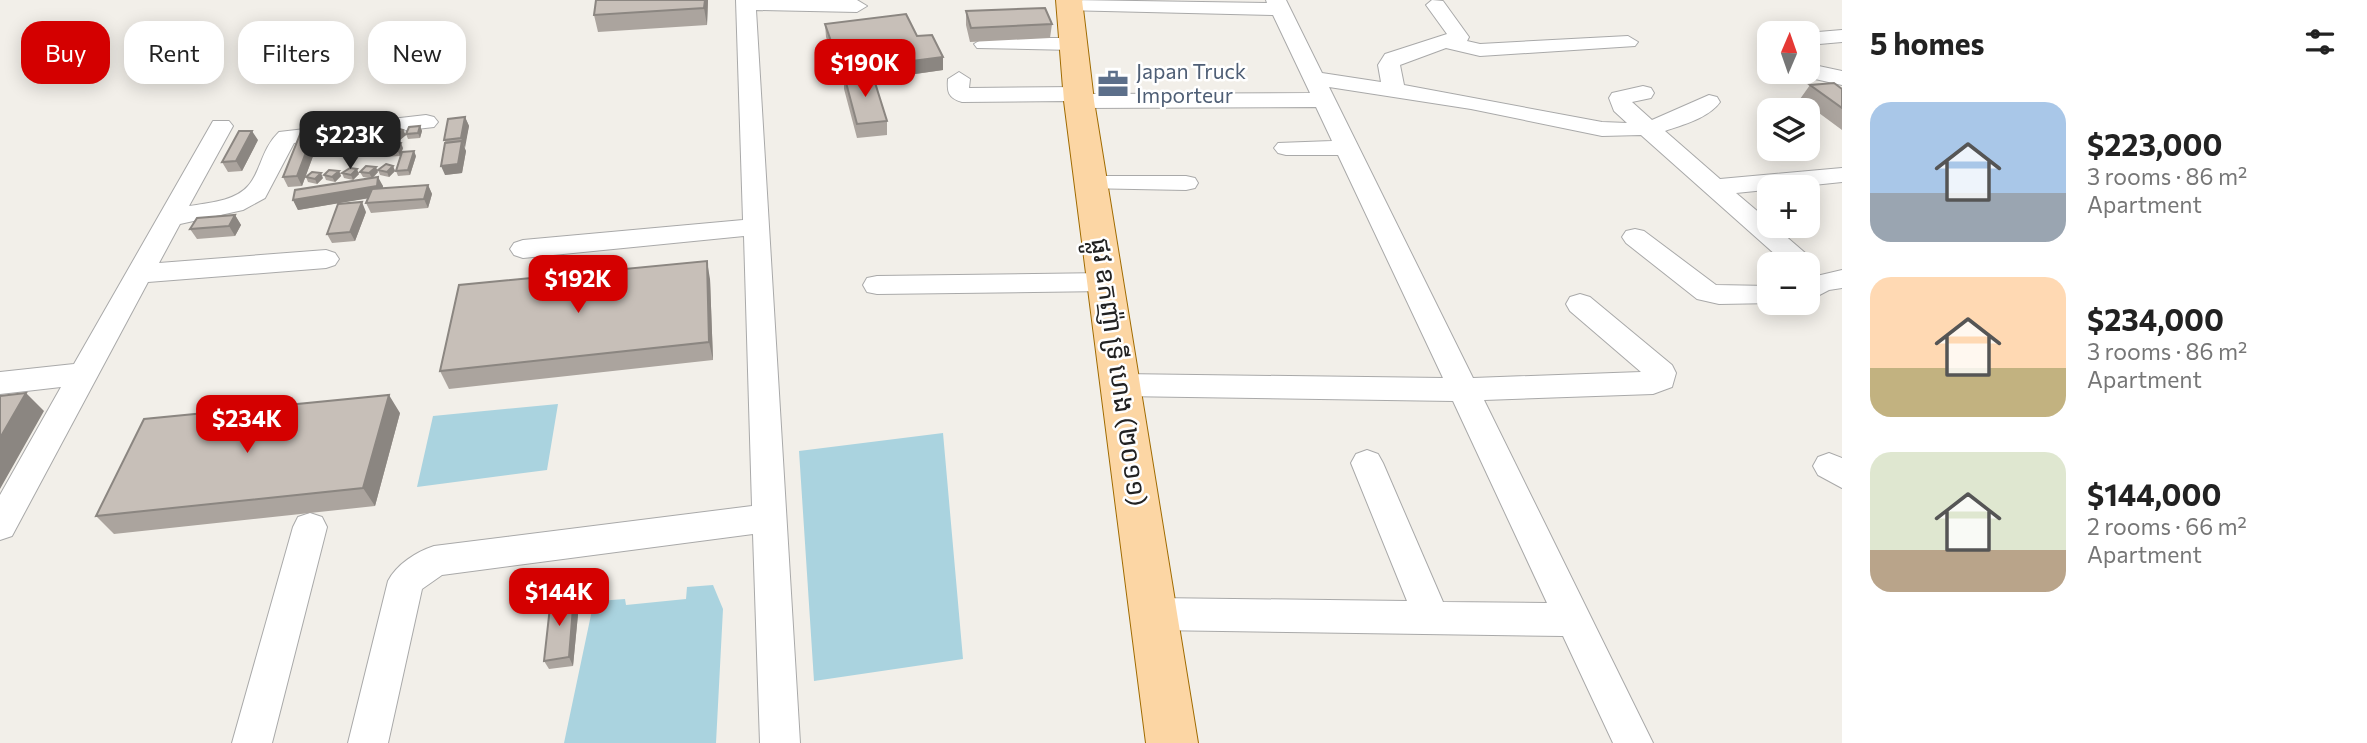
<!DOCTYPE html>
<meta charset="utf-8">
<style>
body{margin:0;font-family:Commissioner,"Noto Sans Khmer",sans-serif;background:#f6f6f6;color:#222;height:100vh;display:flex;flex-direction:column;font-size:26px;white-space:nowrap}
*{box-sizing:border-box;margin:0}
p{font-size:23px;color:#767676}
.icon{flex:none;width:38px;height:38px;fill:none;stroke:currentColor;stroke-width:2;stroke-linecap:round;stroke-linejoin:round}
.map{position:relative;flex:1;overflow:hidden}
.details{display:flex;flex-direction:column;background:#fff;width:525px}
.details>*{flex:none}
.guide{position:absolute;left:21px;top:21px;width:665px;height:63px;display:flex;gap:14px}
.needle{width:46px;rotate:2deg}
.fabs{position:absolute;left:1757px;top:21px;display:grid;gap:14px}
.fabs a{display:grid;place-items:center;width:63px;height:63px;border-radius:14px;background:#fff;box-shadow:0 4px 18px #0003;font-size:35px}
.price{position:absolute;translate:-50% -60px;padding:0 16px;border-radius:14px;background:#d40000;color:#fff;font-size:23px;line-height:46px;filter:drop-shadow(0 2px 4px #0008)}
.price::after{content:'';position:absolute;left:50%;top:42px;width:21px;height:16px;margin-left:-10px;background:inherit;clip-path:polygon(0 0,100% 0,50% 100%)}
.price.current{background:#222;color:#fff}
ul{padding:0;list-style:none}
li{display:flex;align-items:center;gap:21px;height:175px;padding:0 28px}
li span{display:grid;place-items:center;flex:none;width:196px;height:140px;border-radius:21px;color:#555}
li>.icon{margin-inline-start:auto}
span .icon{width:84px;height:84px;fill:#fffc;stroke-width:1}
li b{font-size:30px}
h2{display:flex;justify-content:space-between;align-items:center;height:84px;padding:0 28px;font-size:30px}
.tag{padding:0 24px;border-radius:21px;background:#fff;box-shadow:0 4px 18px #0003;font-size:24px;line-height:63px}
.tag.current{background:#d40000;color:#fff}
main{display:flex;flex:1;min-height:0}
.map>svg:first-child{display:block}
</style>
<main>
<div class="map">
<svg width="1842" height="743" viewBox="0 0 1842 743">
<rect width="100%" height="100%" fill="#f2efe9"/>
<!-- water -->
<path fill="#aad3df" d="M558,404L547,470L417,487L433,416Z
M943,433L963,659L814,681L799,451Z
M713,585L723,609L716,743H564L592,610L598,601L625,599L626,605L686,599L687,587Z"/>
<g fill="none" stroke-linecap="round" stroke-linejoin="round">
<!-- minor casing -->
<g stroke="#a9a9a9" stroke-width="2">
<path id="minor" d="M736,0H857L867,6L857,12L756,10L800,743H760L753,534L442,575L422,589L388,743H348L388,581C397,564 416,552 434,546L752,506L744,236L523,258L514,255L510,249L514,243L523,240L743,220Z
M1070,0L1267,3L1266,0H1286L1322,73L1381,82L1378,65L1385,54L1447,34L1426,5L1432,0L1443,1L1469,37L1467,41L1480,44L1628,36L1638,42L1635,46L1480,56L1446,48L1400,65L1404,85L1602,122L1627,123L1614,111L1609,98L1612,93L1643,86L1651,88L1654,93L1651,98L1632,102L1652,120L1709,95L1717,97L1720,102C1709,118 1682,125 1665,131L1720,179L1842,168V182L1736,193L1769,221V226H1774L1811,258L1815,264L1808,271V264H1786L1641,135L1602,136L1471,109L1329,87L1473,378L1641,372L1570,311L1566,304L1570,297L1580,294L1590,297L1672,365L1676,373L1672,387L1653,394L1484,400L1653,743H1613L1563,636L1155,630L1142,625L1137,614L1142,603L1155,598L1407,601L1351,463L1356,454L1367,450L1378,454L1383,463L1443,602L1547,603L1453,401L1121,396L1110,393L1106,385L1110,377L1121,374L1443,378L1338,155H1286L1278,153L1274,148L1278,143L1332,141L1316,107L1079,108L1071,106L1068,101L962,102C948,98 947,92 948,79L959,72L970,79L969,88L1079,87L1087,89L1090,94L1310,93L1273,15L1063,10L1060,6Z
M1842,30V42L1808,45L1806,33Z
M984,38H1074L1084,44L1074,50L977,48L974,44Z
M1814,65L1842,71V85L1806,77L1803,72Z
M426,115L434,117L438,122L434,127L294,143L265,198L243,210L180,224L159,263L326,250L335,253L339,259L335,265L326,268L148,282L12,536L0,540V495L61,387L0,394V372L74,364L213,121H229L233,126L189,206C208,203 235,201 248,186C261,172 261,149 279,132Z
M1091,176H1186L1195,178L1198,183L1195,188L1186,190L1082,188L1079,183L1082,178Z
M1635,229L1644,231L1716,285L1769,286V303H1775L1719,304L1697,299L1626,243L1622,237L1626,231Z
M1842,270V288L1829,290L1808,301V278Z
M1106,273L1116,276L1120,282L1116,288L1106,291L877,294L867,292L863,285L867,278L877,276Z
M1829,453L1842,458V488L1818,475L1813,466L1818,457Z
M310,513L322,517L327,527L272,743H232L293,527L298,517Z"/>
</g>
<!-- major casing -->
<g stroke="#a06b00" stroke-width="2">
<path id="major" d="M1056,0H1082L1094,101L1198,743H1146L1064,101Z"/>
</g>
<!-- minor -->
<use href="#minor" fill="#fff" fill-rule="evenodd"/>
<!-- major -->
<use href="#major" fill="#fcd6a4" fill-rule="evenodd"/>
</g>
<!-- wall -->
<path fill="#aba49e" d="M708,0L707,25L598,32L594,15Z
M966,11L1052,24L1050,38L970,42L966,25Z
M825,24L917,36L943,57V70L874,80L887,121V135L857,138L844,89V75H848L842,59L834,60L826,37Z
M1810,85L1842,89V130L1800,99Z
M465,117L469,126L464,148L466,151L462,173L445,175L446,143L444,140Z
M420,126L422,131L420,138L408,139L406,134Z
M314,131L319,140L302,186L288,187L283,177Z
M389,133L406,135L400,140L391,138Z
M352,134L355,139L348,144L340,143L338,138Z
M335,135L337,140L331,145H323L320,140Z
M354,136L371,137L365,143L357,141Z
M373,136H390L383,141L375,140Z
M258,140L242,171L228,172L222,162Z
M403,148L400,156L384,157L382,152Z
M416,156L410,175L398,176L396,171Z
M393,166L395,171L389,177L380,175L378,170Z
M339,171L341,176L335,182L326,180L324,175Z
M360,172H378L373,178L383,186L382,188L428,185L432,194L428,208L371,213L366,203L368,198L298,210L293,200L370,178L363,177Z
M342,173L359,174L353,180L344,178Z
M306,177L323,178L317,184L308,182Z
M366,212L355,241L332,243L327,234Z
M235,215L241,225L235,236L197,239L190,229Z
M710,279L713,360L449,389L440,371Z
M400,413L375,506L114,534L96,516Z
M579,604L573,666L549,669L544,661Z"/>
<!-- shaded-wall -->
<path fill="#8b8681" d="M705,0H708L707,25L704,8Z
M841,46L842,59L834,60L833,47Z
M943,57V70L851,83L850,69Z
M465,117L469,126L465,148L461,138Z
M420,126L422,131L420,138L418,133Z
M403,130L406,135L400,140L398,135Z
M252,131L258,140L242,171L236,161Z
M314,131L319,140L302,186L297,176Z
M387,131L390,136L383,141L381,136Z
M369,132L371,137L365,143L363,138Z
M352,134L355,139L348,144L346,139Z
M335,135L337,140L331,145L328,140Z
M462,141L466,151L462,173L445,175L441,166Z
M401,143L403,148L400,156L398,151Z
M414,151L416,156L410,175L408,170Z
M393,166L395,171L389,177L387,172Z
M376,167L378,172L372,178L369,173Z
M357,169L359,174L353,180L351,175Z
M339,171L341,176L335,182L332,177Z
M321,173L323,178L317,184L315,179Z
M378,177L383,186L382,196L298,210L293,200Z
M428,185L432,194L428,208L424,199Z
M362,202L366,212L355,241L350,232Z
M235,215L241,225L235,236L229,226Z
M707,261L710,279L713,360L709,342Z
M26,393L44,411L0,489V438Z
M389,395L400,413L375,506L363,488Z
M574,595L579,604L573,666L569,657Z"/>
<!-- building -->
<path fill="#c7bfb8" stroke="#8b8681" stroke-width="2" d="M596,0H705L704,8L594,15Z
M1045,8L1052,24L971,28L966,11Z
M906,14L917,36L932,35L943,57L850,69L841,46L833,47L825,24Z
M872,73L887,121L857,124L844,75Z
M1834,83L1842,89V108L1810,85Z
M465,117L461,138L444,140L448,119Z
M420,126L418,133L406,134L409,127Z
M396,128L403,130L398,135L389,133Z
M378,130L387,131L381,136H373Z
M239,131H252L236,161L222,162Z
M314,131L297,176L283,177L301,132Z
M359,131L369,132L363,138L354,136Z
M343,133L352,134L346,139L338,138Z
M325,134L335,135L328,140H320Z
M462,141L458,164L441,166L445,143Z
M401,143L398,151L382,152L385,144Z
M414,151L408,170L396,171L402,152Z
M386,164L393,166L387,172L378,170Z
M366,166L376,167L369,173L360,172Z
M350,168L357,169L351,175L342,173Z
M329,170L339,171L332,177L324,175Z
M312,172L321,173L315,179L306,177Z
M378,177L377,186L293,200L295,190Z
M428,185L424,199L366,203L372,189Z
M362,202L350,232L327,234L338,204Z
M235,215L229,226L190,229L197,218Z
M707,261L709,342L440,371L459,285Z
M26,393L0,438V396Z
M389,395L363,488L96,516L144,419Z
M574,595L569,657L544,661L551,598Z"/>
<!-- icons -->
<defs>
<g id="office-bare" transform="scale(2.415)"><path d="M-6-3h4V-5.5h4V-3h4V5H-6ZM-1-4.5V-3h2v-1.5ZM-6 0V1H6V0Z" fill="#5c6f8a" stroke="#fff" stroke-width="2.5" paint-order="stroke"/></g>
</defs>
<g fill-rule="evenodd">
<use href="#office-bare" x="1113" y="84"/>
</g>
<g text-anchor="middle" stroke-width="5" stroke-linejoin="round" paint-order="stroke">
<!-- far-service labels -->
<g font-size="21" fill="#4e5e75" stroke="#fff" text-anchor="start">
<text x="1136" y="79">Japan Truck<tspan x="1136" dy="24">Importeur</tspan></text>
</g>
<!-- street labels -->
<g font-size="26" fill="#222" stroke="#fff">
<text transform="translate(1119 372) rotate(82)" y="9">ផ្លូវ ឧកញ៉ា ទ្រី ហេង (២០១១)</text>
</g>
</g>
</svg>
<div class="fabs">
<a><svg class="needle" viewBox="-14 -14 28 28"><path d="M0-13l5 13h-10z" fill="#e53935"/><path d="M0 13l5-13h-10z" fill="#767676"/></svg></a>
<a><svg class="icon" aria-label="layers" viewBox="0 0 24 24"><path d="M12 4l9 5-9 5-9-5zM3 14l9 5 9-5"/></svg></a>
<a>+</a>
<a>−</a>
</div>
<b class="price" style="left:865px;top:99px">$190K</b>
<b class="price current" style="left:350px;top:171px">$223K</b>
<b class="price" style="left:578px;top:315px">$192K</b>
<b class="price" style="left:247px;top:455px">$234K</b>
<b class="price" style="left:559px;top:628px">$144K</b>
<div class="guide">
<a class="tag current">Buy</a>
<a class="tag">Rent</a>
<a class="tag">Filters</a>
<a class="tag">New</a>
</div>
</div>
<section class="details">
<h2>5 homes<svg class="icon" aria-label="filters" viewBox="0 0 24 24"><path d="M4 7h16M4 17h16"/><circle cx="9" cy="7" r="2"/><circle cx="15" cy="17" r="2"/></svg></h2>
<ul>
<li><span style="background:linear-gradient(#a9c7e8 65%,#9aa5b1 0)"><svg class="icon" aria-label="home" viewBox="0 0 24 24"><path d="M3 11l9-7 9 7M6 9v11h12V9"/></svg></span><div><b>$223,000</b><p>3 rooms · 86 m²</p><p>Apartment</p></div></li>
<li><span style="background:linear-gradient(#ffd9b3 65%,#c2b280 0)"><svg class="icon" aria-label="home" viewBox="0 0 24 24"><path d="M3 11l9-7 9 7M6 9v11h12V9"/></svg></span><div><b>$234,000</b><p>3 rooms · 86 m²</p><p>Apartment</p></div></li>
<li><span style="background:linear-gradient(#dfe7d0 70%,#b9a48a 0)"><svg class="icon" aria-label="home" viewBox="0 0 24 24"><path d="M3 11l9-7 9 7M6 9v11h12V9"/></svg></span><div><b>$144,000</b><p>2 rooms · 66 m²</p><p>Apartment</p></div></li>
</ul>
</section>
</main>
